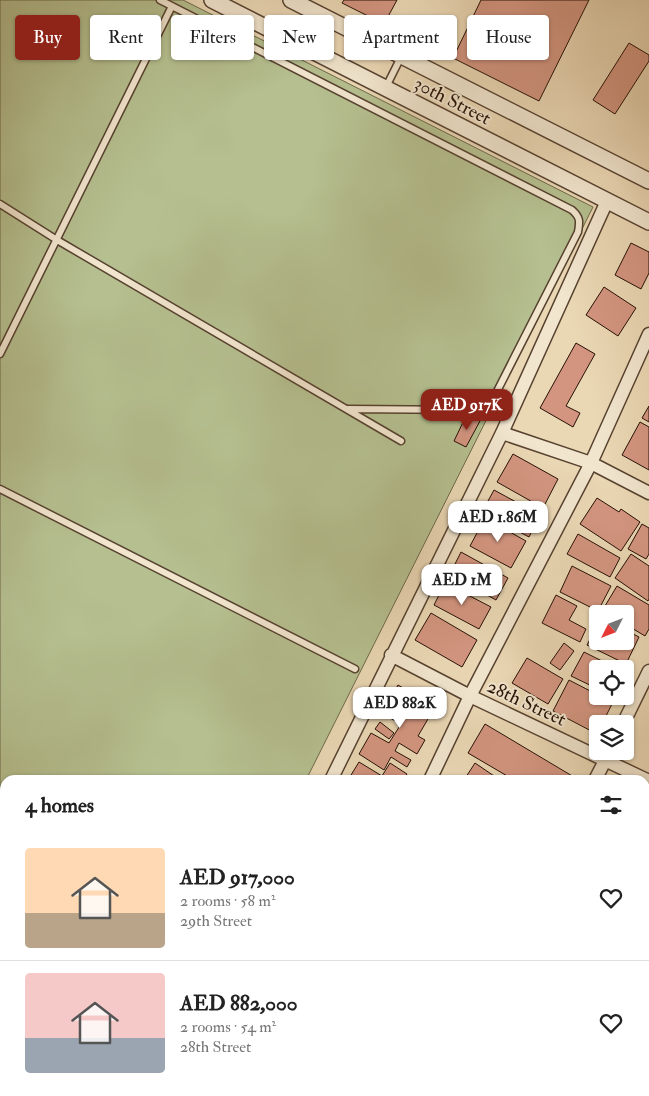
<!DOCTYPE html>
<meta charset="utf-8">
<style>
body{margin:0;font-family:"IM FELL Double Pica",serif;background:#f2f2f2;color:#222;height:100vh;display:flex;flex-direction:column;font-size:19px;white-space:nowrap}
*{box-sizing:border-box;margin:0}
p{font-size:16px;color:#767676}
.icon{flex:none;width:28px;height:28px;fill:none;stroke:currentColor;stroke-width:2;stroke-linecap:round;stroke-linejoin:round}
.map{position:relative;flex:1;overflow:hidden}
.side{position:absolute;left:0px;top:775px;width:650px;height:321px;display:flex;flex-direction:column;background:#fff;border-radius:15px 15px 0 0;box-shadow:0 1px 4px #0004}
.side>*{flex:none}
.top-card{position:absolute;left:15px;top:15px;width:620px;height:45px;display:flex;gap:10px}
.needle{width:32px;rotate:228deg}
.controls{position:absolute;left:589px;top:605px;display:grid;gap:10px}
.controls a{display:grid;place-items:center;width:45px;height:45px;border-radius:5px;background:#fff;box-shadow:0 1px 4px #0004;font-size:25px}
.price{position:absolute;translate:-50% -42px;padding:0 11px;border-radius:10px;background:#fff;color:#222;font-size:16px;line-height:32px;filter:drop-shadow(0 1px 2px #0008)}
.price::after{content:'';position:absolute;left:50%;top:30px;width:15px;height:11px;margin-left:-8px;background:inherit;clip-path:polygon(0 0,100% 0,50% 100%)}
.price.on{background:#8f2418;color:#fff}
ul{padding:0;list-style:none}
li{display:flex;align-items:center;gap:15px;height:125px;padding:0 25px}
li+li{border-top:1px solid #e0e0e0}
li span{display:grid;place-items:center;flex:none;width:140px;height:100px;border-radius:5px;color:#555}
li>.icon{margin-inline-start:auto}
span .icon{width:60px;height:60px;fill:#fffc;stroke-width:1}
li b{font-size:21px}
h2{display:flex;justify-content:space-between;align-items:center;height:60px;padding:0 25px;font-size:21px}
.tag{padding:0 18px;border-radius:5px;background:#fff;box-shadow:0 1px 4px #0004;font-size:18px;line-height:45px}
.tag.on{background:#8f2418;color:#fff}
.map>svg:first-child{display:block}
</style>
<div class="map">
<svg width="649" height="1096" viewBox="0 0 649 1096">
<rect width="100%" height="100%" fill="#ead7b4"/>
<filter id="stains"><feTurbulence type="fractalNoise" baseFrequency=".004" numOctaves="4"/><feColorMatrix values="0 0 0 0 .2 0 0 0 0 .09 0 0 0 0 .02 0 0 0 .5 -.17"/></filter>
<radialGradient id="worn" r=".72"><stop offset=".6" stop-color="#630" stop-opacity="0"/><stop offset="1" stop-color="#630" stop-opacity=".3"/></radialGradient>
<!-- green -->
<path fill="#b5bf8f" stroke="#6e684a" d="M0,0H183L593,207L306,780H5V1008L0,1005Z"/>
<!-- building -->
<path fill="#d39580" stroke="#261004" d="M344,0H397L384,24L342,3Z
M481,0H589L539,101L453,58Z
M629,43L649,55V61L615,114L593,100Z
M631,243L649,252V273L641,289L615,275Z
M604,287L636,308L618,336L586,315Z
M576,343L595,354L566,406L580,413L573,427L540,408Z
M649,406V422L642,418Z
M467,414L480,421L466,447L454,441Z
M640,422L649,427V470L622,455Z
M513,454L558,479L543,508L497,482Z
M494,490L540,515L529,537L482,512Z
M597,498L619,512L621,509L640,522L621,551L580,524Z
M485,518L526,541L511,568L470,546Z
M642,524L649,528V554L646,559L628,549Z
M578,534L620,558L610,577L567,554Z
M461,552L508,578L496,600L450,574Z
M631,554L649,566V599L648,601L615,578Z
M572,566L611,586L598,611L560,592Z
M445,583L491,607L479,629L434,605Z
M617,586L649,605V629L645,636L625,624V614H608L602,611Z
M556,595L577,606L569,620L586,629L580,642L542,623Z
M431,613L477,640L462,667L415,640Z
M598,624V641H625V630L639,637L626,664L587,645Z
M564,643L574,651L560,670L550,663Z
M584,652L618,669H598V689L571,676Z
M527,658L563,679L548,704L512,683Z
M569,680L598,695V696H601L613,702L602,724H598L597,734L553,711Z
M398,685L435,707L418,736L425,740L417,754L399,743L395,751L411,760L407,767L391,757L384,770L359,754L371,733L389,743L401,724L381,713Z
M380,722L394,733L389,739L375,729Z
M485,724L574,777L572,780H514L468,753Z
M359,762L382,776L390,763L407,774L403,780H359L351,775Z
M475,763L500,780H464Z
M649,839V888L645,886V846Z
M645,900L649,902V947L645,954Z
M0,1072L5,1075V1091H27L24,1096H0Z
M39,1091H52L61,1096H37Z
M188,1091H237L246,1095L185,1096Z
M300,1091H304L313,1096H297Z
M326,1091H352L349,1096H331Z
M360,1091H389L399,1096H357Z
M460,1091H465L475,1096H458Z
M486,1091H540L547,1096H494Z
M557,1091H578L576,1096H565Z"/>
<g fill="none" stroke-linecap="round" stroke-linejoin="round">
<!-- service casing -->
<g stroke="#574230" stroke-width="9">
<path id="service" d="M160,0L572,210C580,217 580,221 578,232L486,413
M386,87L409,41
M0,204L57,240L401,441
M0,354L172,6
M348,409L474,410L508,419
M0,489L355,669"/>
</g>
<!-- minor casing -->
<g stroke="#574230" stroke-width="15">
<path id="minor" d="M502,433L591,463L649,493
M391,655L470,696L649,781
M623,724L649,671
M331,780L502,433L607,201
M430,780L470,696L591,463L649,334
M595,780L610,751
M645,1003L649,995
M0,1029L5,1032
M645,1068L649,1070
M118,1091L128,1096
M97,1096L99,1091
M168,1096L171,1091
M268,1096L270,1091
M429,1096L431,1091
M597,1096L600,1091"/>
</g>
<!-- tertiary casing -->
<g stroke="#574230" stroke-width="18">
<path id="tertiary" d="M212,0L649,222
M291,0L649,181"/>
</g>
<!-- service -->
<use href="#service" stroke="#f1e5ce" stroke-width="6"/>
<!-- minor -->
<use href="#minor" stroke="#f1e5ce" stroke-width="12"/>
<!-- tertiary -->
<use href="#tertiary" stroke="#f1e5ce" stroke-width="15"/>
</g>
<g text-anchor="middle" stroke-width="4" stroke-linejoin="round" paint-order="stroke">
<!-- street labels -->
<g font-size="19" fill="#261004" stroke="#f1e5ce">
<text transform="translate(453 100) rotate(27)" y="7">30th Street</text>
<text transform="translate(527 702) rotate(25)" y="7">28th Street</text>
</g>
</g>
<rect width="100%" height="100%" filter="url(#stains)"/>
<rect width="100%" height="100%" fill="url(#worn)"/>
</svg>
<div class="controls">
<a><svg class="needle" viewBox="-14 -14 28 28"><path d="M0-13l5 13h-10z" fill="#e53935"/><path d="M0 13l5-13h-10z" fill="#767676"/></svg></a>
<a><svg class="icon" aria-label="locate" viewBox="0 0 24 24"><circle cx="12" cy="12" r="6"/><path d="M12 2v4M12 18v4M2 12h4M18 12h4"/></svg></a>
<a><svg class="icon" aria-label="layers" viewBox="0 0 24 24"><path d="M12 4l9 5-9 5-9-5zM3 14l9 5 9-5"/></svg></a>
</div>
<b class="price on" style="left:467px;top:431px">AED 917K</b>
<b class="price" style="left:498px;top:543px">AED 1.86M</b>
<b class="price" style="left:462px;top:606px">AED 1M</b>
<b class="price" style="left:400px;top:729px">AED 882K</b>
<div class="top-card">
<a class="tag on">Buy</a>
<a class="tag">Rent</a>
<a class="tag">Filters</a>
<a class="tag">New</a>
<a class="tag">Apartment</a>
<a class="tag">House</a>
</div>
<section class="side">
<h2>4 homes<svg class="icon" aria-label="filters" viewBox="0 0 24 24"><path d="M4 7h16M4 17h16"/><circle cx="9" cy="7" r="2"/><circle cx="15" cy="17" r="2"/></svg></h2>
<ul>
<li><span style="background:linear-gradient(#ffd9b3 65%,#b9a48a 0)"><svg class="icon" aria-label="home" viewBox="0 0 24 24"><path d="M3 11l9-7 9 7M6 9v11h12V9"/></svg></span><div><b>AED 917,000</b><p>2 rooms · 58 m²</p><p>29th Street</p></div><svg class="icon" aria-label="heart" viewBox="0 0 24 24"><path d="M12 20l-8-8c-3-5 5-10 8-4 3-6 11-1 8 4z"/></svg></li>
<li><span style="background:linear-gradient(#f6c9c9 65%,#9aa5b1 0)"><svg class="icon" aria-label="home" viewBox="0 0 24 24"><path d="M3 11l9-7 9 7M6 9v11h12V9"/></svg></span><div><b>AED 882,000</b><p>2 rooms · 54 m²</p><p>28th Street</p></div><svg class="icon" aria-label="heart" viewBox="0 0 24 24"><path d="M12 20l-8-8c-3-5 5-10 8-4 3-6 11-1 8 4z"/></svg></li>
</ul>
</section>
</div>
